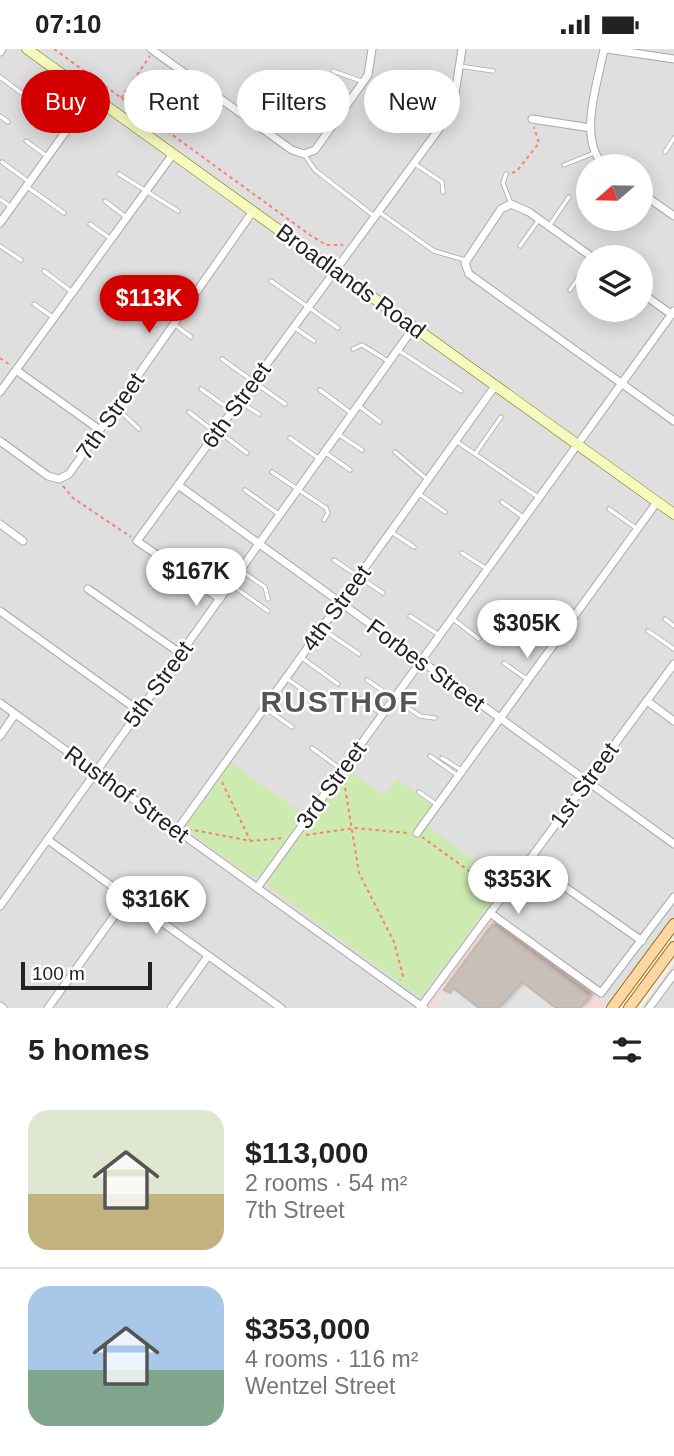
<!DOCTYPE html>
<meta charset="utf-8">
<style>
body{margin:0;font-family:Arial,sans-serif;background:#f2f2f2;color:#222;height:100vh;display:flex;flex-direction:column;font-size:26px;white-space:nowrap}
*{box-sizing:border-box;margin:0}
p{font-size:23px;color:#767676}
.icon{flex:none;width:38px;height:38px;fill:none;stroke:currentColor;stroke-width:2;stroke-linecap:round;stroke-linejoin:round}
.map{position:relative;height:959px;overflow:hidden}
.panel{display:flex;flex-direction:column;background:#fff;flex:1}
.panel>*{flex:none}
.guide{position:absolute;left:21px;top:21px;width:634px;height:63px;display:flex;gap:14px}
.needle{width:46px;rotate:250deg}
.tools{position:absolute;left:576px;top:105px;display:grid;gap:14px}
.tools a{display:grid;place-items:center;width:77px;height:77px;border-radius:50%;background:#fff;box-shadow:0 4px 18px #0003;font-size:35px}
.scale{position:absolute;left:21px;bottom:18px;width:131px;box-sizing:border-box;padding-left:7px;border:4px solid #222;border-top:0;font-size:19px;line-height:24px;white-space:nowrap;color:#222;-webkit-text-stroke:5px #fff;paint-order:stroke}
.price{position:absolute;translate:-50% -60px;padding:0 16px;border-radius:24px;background:#fff;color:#222;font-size:23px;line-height:46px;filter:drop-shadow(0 2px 4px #0008)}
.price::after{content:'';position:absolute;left:50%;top:42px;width:21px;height:16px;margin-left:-10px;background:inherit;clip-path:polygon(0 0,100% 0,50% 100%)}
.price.on{background:#d40000;color:#fff}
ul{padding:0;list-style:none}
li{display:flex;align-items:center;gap:21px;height:175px;padding:0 28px}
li+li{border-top:2px solid #e0e0e0}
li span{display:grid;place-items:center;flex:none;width:196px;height:140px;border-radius:21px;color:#555}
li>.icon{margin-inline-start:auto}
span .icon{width:84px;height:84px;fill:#fffc;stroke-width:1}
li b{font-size:30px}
h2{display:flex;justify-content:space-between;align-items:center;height:84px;padding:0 28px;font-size:30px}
.chip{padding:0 24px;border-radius:32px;background:#fff;box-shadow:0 4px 18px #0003;font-size:24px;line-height:63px}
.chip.on{background:#d40000;color:#fff}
.status{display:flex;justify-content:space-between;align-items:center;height:49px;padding:0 35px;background:#fff;direction:ltr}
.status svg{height:19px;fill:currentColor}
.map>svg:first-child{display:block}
</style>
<div class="status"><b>07:10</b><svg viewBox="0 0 49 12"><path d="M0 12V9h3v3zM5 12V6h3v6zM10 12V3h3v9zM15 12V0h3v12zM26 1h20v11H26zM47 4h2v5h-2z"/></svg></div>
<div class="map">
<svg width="674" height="959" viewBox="0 0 674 959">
<defs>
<filter id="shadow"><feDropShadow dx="4" dy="-4" stdDeviation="2" flood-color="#0004"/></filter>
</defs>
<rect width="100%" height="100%" fill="#f2efe9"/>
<!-- residential -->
<path fill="#e0dfdf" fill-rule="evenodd" d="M0,0H674V886L619,959H0ZM588,117H640V170H588ZM588,208H640V261H588Z
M674,915V959H641Z"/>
<!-- commercial -->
<path fill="#f2dad9" d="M490,865L615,959H423Z"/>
<!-- grass -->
<path fill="#cdebb0" d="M231,713L305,767L259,827H249L186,780V775Z
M347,721L385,746L397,729L433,757L422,773L505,834L422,947L416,946L268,837L269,829Z"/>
<!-- parking -->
<path fill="#e2e2e2" d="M516,936L523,941L526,937L556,959H499Z
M453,939L479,959H442L434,954L441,944L446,948Z"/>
<!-- building -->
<path fill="#c7bfb8" stroke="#c4b6ab" stroke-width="2" filter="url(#shadow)" d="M492,876L589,948L581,959H556L522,933L499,959H479L453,939L450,944L444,941Z"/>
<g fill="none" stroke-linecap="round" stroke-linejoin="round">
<!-- service casing -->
<g stroke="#a9a9a9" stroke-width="5">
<path id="service" d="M460,17L493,22
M333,22L361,32
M0,28L24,46
M43,60L69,78
M242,65L268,28
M0,67L8,73
M26,92L48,108
M665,103L674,89
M304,105L315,121L374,167
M2,113L29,133
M415,115L442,133L443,143
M564,116L594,104
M119,125L178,162
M506,125L503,134L511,155
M26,137L64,164
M0,150L11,158
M105,152L126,168
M379,163L434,202L465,211
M90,175L111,190
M549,177L569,148
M0,197L21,211
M520,197L538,172
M633,208L634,206
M44,222L72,243
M271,232L338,279
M570,241L588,215
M34,255L54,269
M174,275L191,288
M295,279L314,292
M353,300L362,296L388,312
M398,301L461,342
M222,310L285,355
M201,340L232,362
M320,341L351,364
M240,353L259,365
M359,357L380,373
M116,358L139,380
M189,363L216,384
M218,382L247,404
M338,385L362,401
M290,389L318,409
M456,392L538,448
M395,403L428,431
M326,404L350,421
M475,405L501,368
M272,423L326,459L328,464L324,471
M245,441L280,466
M418,444L445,463
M502,453L523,468
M609,460L636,479
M393,484L414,498
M462,504L487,520
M334,511L383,544
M240,521L265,538L268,550
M230,535L268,562
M539,555L567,575
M410,567L439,586
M453,570L479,590
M665,570L674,577
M321,579L359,605
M648,582L674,600
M301,608L338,635
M504,614L528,631
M286,629L316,650
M367,631L420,667L435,669
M354,646L382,665
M265,659L292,678
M312,699L342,721
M430,707L457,726
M442,709L461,721
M419,743L436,755"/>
</g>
<!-- minor casing -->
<g stroke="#a9a9a9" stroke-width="9">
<path id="minor" d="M151,0L292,101L304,105L315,101L368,26L372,0
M604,0C598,34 577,89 604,117
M607,0L674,10
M0,3L2,0
M532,70L591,79
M640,143L674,167
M0,174L92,46
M592,208L529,163L511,155L501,160L465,214L469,225L674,372
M640,243L671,265
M16,321L100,381
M0,343L173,105
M0,392L48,427L59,430L69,425L253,162
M178,436L674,795
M0,475L23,492
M88,540L180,604
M220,550L137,492L439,80L455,45L462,0
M0,562L139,662
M647,652L674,672
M0,654L424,959
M0,687L15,665
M177,781L495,337
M417,784L657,453
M48,791L281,959
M528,812L642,892
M257,839L674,262
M0,857L414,278
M490,864L601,944L674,848
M0,957L3,959
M48,959L127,849
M171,959L208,907
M420,959L674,615
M649,959L674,925"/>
</g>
<!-- secondary casing -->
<g stroke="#707d05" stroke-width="11">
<path id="secondary" d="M27,0L674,465"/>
</g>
<!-- primary casing -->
<g stroke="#a06b00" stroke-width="12">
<path id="primary" d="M612,959L674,875
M629,959L674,898"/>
</g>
<!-- path -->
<path stroke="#fa8072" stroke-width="2" stroke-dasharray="3.5 3.5" stroke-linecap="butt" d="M54,0L310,186L326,196H343
M121,49L150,7
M512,124L517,122L539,94L534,78
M0,309L10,316
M63,437L73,449L131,488
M344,732L359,824L394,893L403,927L400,931
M222,733L250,791
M188,780L251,792L283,789
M306,786L354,779L408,784
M422,788L497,842"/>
<!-- service -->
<use href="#service" stroke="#fff" stroke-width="3.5"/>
<!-- minor -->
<use href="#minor" stroke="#fff" stroke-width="7"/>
<!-- secondary -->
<use href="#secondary" stroke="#f7fabf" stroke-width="10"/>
<!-- primary -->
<use href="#primary" stroke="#fcd6a4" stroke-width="10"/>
</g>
<g text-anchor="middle" stroke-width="5" stroke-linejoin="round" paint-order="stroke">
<!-- street labels -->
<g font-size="23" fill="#222" stroke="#fff">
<text transform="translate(351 232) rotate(36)" y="8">Broadlands Road</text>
<text transform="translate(236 356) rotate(-54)" y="8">6th Street</text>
<text transform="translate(110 367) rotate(-55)" y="8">7th Street</text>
<text transform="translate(336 559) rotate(-54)" y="8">4th Street</text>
<text transform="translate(426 616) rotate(36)" y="8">Forbes Street</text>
<text transform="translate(158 635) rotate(-54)" y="8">5th Street</text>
<text transform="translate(331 736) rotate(-54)" y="8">3rd Street</text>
<text transform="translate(584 736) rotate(-54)" y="8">1st Street</text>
<text transform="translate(127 745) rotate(36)" y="8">Rusthof Street</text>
</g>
<!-- district labels -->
<g font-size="30" font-weight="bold" letter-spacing="2" fill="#555" stroke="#fff">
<text x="340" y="663">RUSTHOF</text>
</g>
</g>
</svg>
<div class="tools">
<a><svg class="needle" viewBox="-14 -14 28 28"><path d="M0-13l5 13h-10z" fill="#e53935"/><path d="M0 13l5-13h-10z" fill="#767676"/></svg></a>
<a><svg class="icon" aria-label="layers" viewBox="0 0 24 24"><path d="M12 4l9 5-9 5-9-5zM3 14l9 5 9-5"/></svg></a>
</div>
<div class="scale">100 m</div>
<b class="price on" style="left:149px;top:286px">$113K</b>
<b class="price" style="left:196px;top:559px">$167K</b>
<b class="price" style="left:527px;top:611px">$305K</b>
<b class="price" style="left:518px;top:867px">$353K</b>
<b class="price" style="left:156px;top:887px">$316K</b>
<div class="guide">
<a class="chip on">Buy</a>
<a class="chip">Rent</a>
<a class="chip">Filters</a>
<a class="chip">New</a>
</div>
</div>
<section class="panel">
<h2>5 homes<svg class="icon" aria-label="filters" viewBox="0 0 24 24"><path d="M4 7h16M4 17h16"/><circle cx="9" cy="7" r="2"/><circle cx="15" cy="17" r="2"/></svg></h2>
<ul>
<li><span style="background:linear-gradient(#dfe7d0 60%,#c2b280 0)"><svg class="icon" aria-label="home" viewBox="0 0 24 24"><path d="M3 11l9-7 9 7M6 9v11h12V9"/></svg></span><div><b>$113,000</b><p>2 rooms · 54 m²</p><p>7th Street</p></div></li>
<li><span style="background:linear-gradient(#a9c7e8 60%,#7fa58c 0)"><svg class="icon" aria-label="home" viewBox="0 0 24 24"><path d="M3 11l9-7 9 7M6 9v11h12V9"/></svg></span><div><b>$353,000</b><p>4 rooms · 116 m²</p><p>Wentzel Street</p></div></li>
</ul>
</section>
